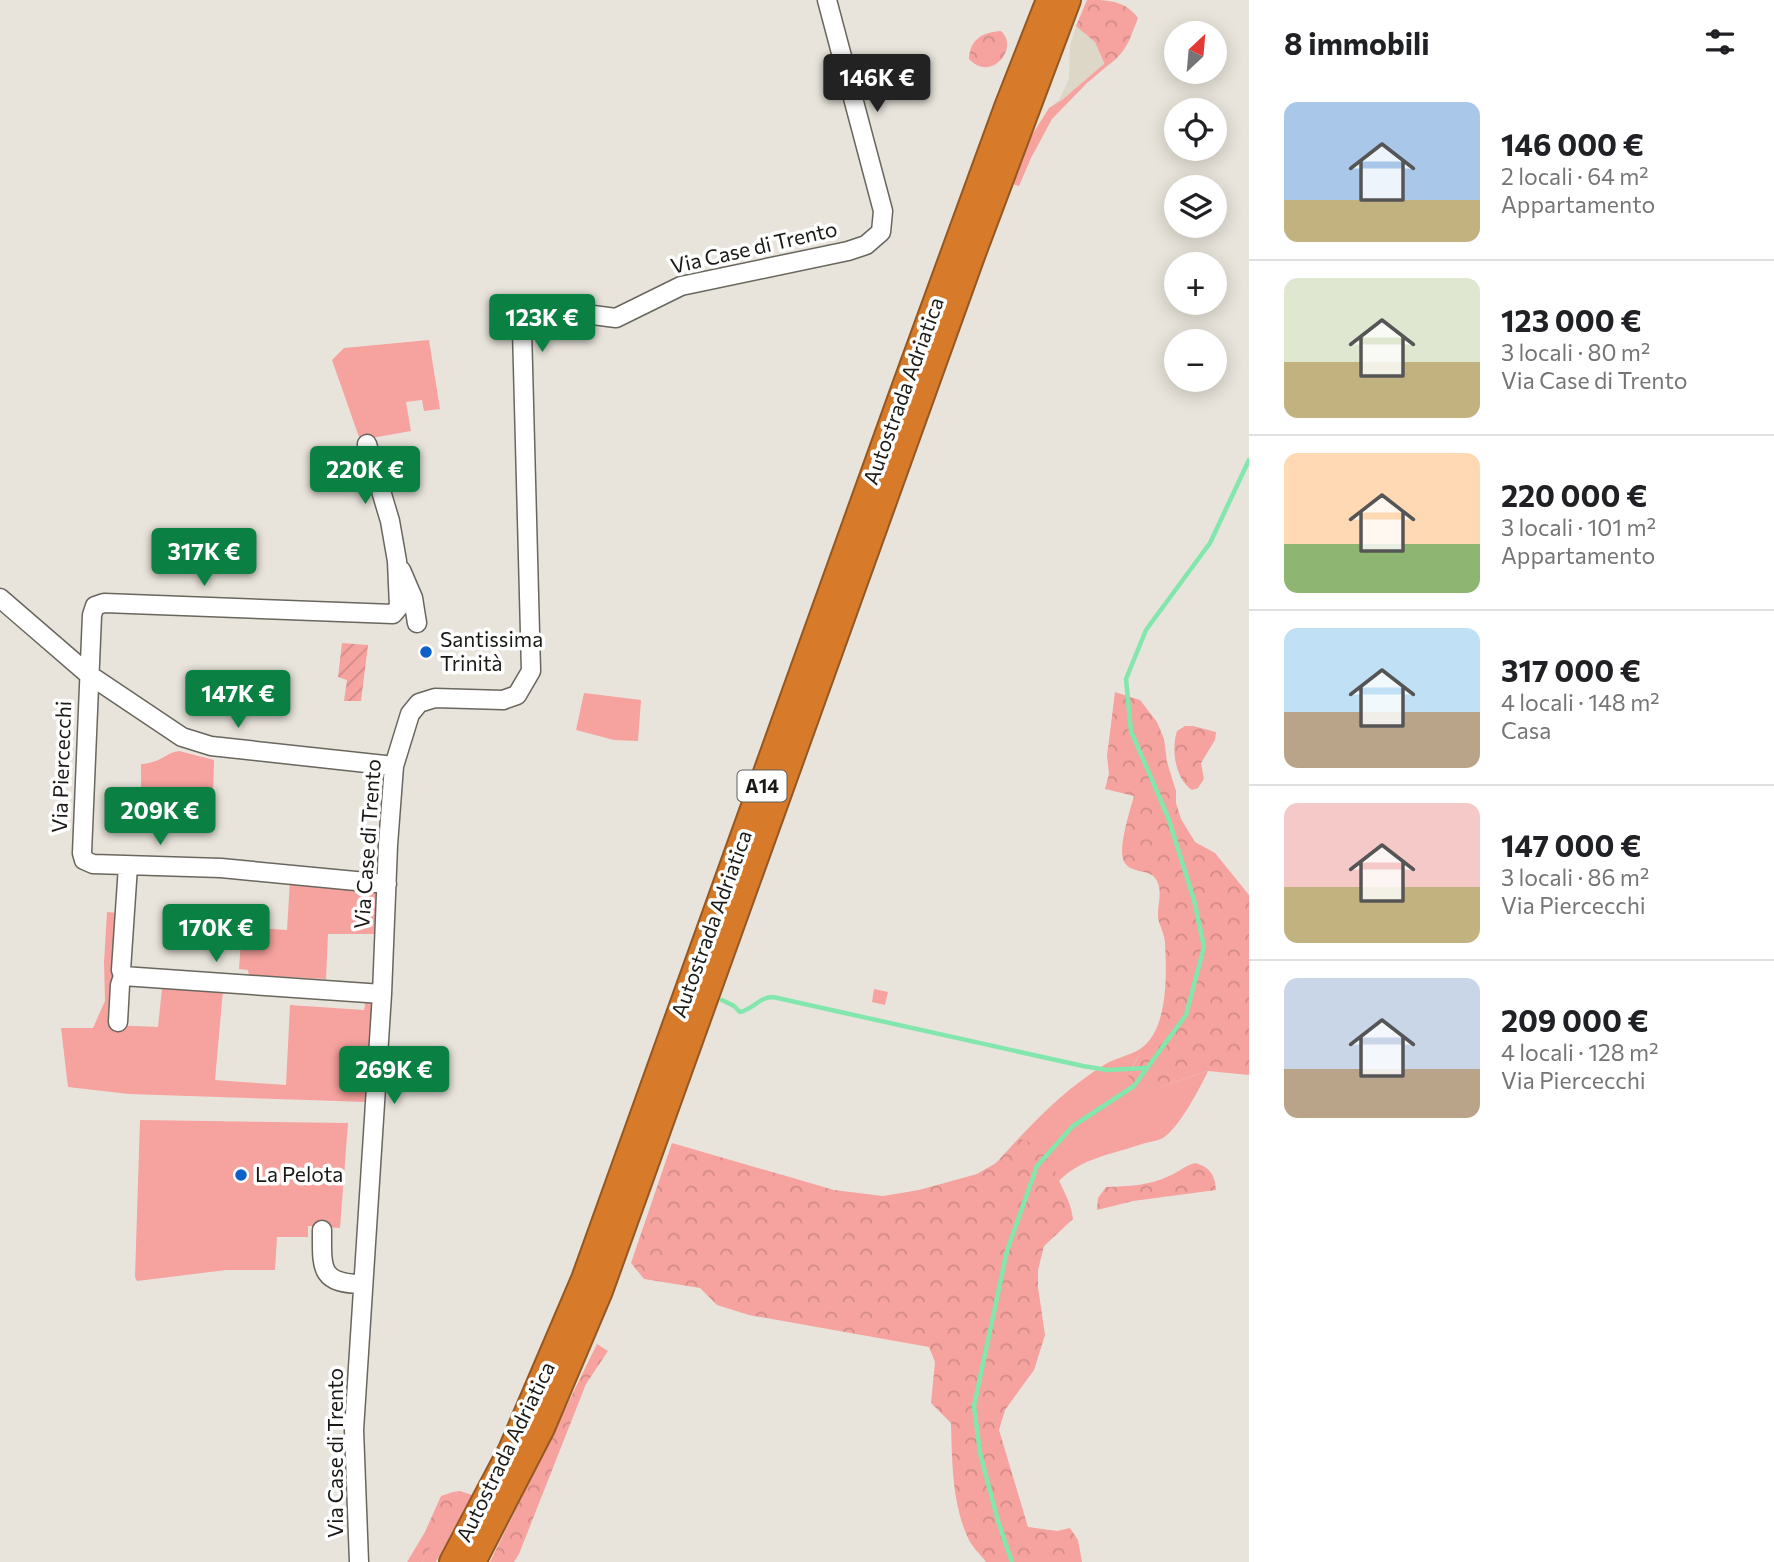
<!DOCTYPE html>
<html lang="it">
<meta charset="utf-8">
<style>
body{margin:0;font-family:Commissioner,sans-serif;background:#f6f6f6;color:#202124;height:100vh;display:flex;flex-direction:column;font-size:26px;white-space:nowrap}
*{box-sizing:border-box;margin:0}
p{font-size:23px;color:#757577}
.icon{flex:none;width:38px;height:38px;fill:none;stroke:currentColor;stroke-width:2;stroke-linecap:round;stroke-linejoin:round}
.map{position:relative;flex:1;overflow:hidden}
.side{display:flex;flex-direction:column;background:#fff;width:525px}
.side>*{flex:none}
.needle{width:46px;rotate:26deg}
.buttons{position:absolute;left:1164px;top:21px;display:grid;gap:14px}
.buttons a{display:grid;place-items:center;width:63px;height:63px;border-radius:50%;background:#fff;box-shadow:0 4px 18px #0003;font-size:35px}
.price{position:absolute;translate:-50% -60px;padding:0 16px;border-radius:7px;background:#0b8043;color:#fff;font-size:23px;line-height:46px;filter:drop-shadow(0 2px 4px #0008)}
.price::after{content:'';position:absolute;left:50%;top:42px;width:21px;height:16px;margin-left:-10px;background:inherit;clip-path:polygon(0 0,100% 0,50% 100%)}
.price.selected{background:#222;color:#fff}
ul{padding:0;list-style:none}
li{display:flex;align-items:center;gap:21px;height:175px;padding:0 35px}
li+li{border-top:2px solid #e0e0e0}
li span{display:grid;place-items:center;flex:none;width:196px;height:140px;border-radius:14px;color:#555}
li>.icon{margin-inline-start:auto}
span .icon{width:84px;height:84px;fill:#fffc;stroke-width:1}
li b{font-size:30px}
h2{display:flex;justify-content:space-between;align-items:center;height:84px;padding:0 35px;font-size:30px}
main{display:flex;flex:1;min-height:0}
.map>svg:first-child{display:block}
</style>
<main>
<div class="map">
<svg width="1249" height="1562" viewBox="0 0 1249 1562">
<defs>
<pattern id="forest-crowns" width="20" height="18" patternUnits="userSpaceOnUse" patternTransform="scale(1.75)"><rect width="20" height="18" fill="#f6a29e"/><path d="M2 6a3 3 0 1 1 6 0M12 15a3 3 0 1 1 6 0" fill="none" stroke="#d28b87"/></pattern>
<pattern id="garden-furrows" width="10" height="10" patternUnits="userSpaceOnUse" patternTransform="scale(1.75)"><rect width="10" height="10" fill="#f6a29e"/><path d="M-1 1l2-2M0 10L10 0M9 11l2-2" fill="none" stroke="#d28b87"/></pattern>
</defs>
<rect width="100%" height="100%" fill="#e8e4db"/>
<!-- built -->
<path fill="#ddd7c7" d="M1076,26L1095,42L1105,63L1062,100L1049,108L1059,100L1069,79L1070,46Z"/>
<!-- green -->
<path fill="#f6a29e" d="M1105,63L1106,67L1087,83L1052,119L1031,158L1019,186L1013,184L1032,135L1049,108L1062,100Z
M429,340L440,409L424,411L422,400L406,402L411,431L360,440L332,360L344,348Z
M584,693L641,700L638,741L614,740L576,730Z
M179,751L214,760L213,799L141,795V764C161,763 165,753 179,751Z
M290,880L380,887L379,934H328L326,979L249,975L248,970L239,969L242,927L287,930Z
M107,912L118,913L111,1025L158,1027L162,989L223,990L215,1080L286,1085L290,1005L364,1010L366,1000H377L368,1102L129,1094L68,1087L61,1028H93L105,1001L104,963Z
M874,989L888,992L885,1005L872,1002Z
M1140,1049V1054L1131,1069L1160,1087L1208,1071C1200,1088 1179,1128 1163,1138C1157,1141 1148,1142 1142,1144C1113,1154 1081,1158 1059,1181C1051,1162 1038,1146 1019,1138C1044,1111 1073,1084 1104,1065C1115,1058 1129,1056 1140,1049Z
M140,1120L348,1123L340,1228L308,1226V1237H277L275,1270H226L137,1281L135,1277Z
M460,1491L472,1495L436,1562H422L458,1494L453,1492Z"/>
<!-- forest -->
<path fill="url(#forest-crowns)" d="M1087,0C1107,0 1125,0 1138,18C1129,41 1127,52 1106,67L1095,42L1076,26Z
M1001,31C1020,48 991,83 969,59C970,39 983,32 1001,31Z
M1115,692L1140,700L1157,722L1164,739L1167,762L1176,791V803L1181,819L1195,842L1215,853L1249,895V1075L1208,1071L1160,1087L1135,1088L1128,1075L1140,1054V1049C1168,1031 1167,975 1165,944C1165,935 1160,927 1158,918C1157,906 1163,892 1157,881C1151,867 1129,876 1123,859C1119,845 1130,810 1134,796L1105,789L1109,774L1107,756Z
M1185,726H1193L1216,732L1215,740L1201,763L1204,779L1198,788L1192,790C1175,779 1171,749 1177,731Z
M1019,1138L1033,1144L1052,1158C1055,1181 1070,1194 1073,1219L1044,1246L1038,1270V1287L1045,1335L1034,1370L1005,1410L999,1430L1028,1527L1057,1531L1070,1528L1078,1540L1082,1562H986C981,1555 973,1548 969,1540C952,1505 952,1461 951,1423L931,1403L935,1362L929,1347L749,1315L717,1305L700,1288L644,1279L631,1263L672,1143L834,1190L883,1196L919,1190L977,1174L996,1163Z
M1195,1163C1210,1167 1215,1175 1216,1190L1133,1201L1097,1210L1098,1198L1106,1187C1128,1186 1149,1186 1169,1176C1179,1172 1184,1166 1195,1163Z
M597,1344L608,1351L586,1384L519,1554L514,1562H490Z
M453,1492L458,1494V1501L422,1562H407L425,1532L441,1496Z"/>
<!-- garden -->
<path fill="url(#garden-furrows)" d="M342,643L368,645L361,701H344L347,680L338,677Z"/>
<g fill="none" stroke-linecap="round" stroke-linejoin="round">
<!-- stream -->
<path stroke="#82e6ad" stroke-width="4.5" d="M722,1000L734,1006
M735,1007L740,1012C754,1009 759,997 773,997L1083,1066L1107,1070L1146,1068
M1012,1562L998,1521L980,1453L974,1406L1007,1251L1037,1166L1073,1126L1134,1086L1186,1015L1204,947L1194,900L1168,817L1131,731L1126,679L1146,630L1210,543L1249,460"/>
<!-- minor casing -->
<g stroke="#69665e" stroke-width="21">
<path id="minor" d="M367,444L390,521L397,561L399,607L393,614L104,603L95,606L92,615L82,853L84,860L93,864L221,868L387,884
M401,570L413,598L417,623
M0,598L88,674L182,737L211,746L394,766
M128,866L121,970L123,976L382,994
M118,1022L120,985L123,976
M322,1230C322,1268 319,1284 363,1284
M359,1562L354,1430L382,994L388,845L394,766L410,714L419,703L435,698L503,700L517,695L531,671L522,329L524,316L531,307L616,318L681,286L848,251L866,245L881,232L883,211L827,0"/>
</g>
<!-- highway casing -->
<g stroke="#955822" stroke-width="28">
<path id="highway" d="M452,1562L511,1450L584,1279L901,397L1007,107L1049,0
M473,1562L542,1428L600,1291L972,256L1068,0"/>
</g>
<!-- minor -->
<use href="#minor" stroke="#fff" stroke-width="18"/>
<!-- highway -->
<use href="#highway" stroke="#d77a29" stroke-width="24"/>
</g>
<!-- markers -->
<g fill="#0e60c9" stroke="#fff" stroke-width="2.5">
<circle cx="426" cy="652" r="7"/>
<circle cx="241" cy="1175" r="7"/>
</g>
<g text-anchor="middle" stroke-width="7" stroke-linejoin="round" paint-order="stroke">
<!-- shield labels -->
<rect fill="#fff" stroke="#5f5e5c" stroke-width="2" x="737.5" y="770.5" width="49" height="31" rx="5"/>
<g font-size="19" font-weight="bold" fill="#1a1916">
<text x="762" y="793">A14</text>
</g>
<!-- street labels -->
<g font-size="21" fill="#1a1916" stroke="#fff">
<text transform="translate(754 248) rotate(-13)" y="7">Via Case di Trento</text>
<text transform="translate(904 391) rotate(-70)" y="7">Autostrada Adriatica</text>
<text transform="translate(62 767) rotate(-88)" y="7">Via Piercecchi</text>
<text transform="translate(368 844) rotate(-86)" y="7">Via Case di Trento</text>
<text transform="translate(712 924) rotate(-70)" y="7">Autostrada Adriatica</text>
<text transform="translate(506 1452) rotate(-64)" y="7">Autostrada Adriatica</text>
<text transform="translate(336 1453) rotate(-90)" y="7">Via Case di Trento</text>
</g>
<!-- poi labels -->
<g font-size="21" fill="#1a1916" stroke="#fff" text-anchor="start">
<text x="440" y="647">Santissima<tspan x="440" dy="24">Trinità</tspan></text>
<text x="255" y="1182">La Pelota</text>
</g>
</g>
</svg>
<div class="buttons">
<a><svg class="needle" viewBox="-14 -14 28 28"><path d="M0-13l5 13h-10z" fill="#e53935"/><path d="M0 13l5-13h-10z" fill="#757577"/></svg></a>
<a><svg class="icon" aria-label="locate" viewBox="0 0 24 24"><circle cx="12" cy="12" r="6"/><path d="M12 2v4M12 18v4M2 12h4M18 12h4"/></svg></a>
<a><svg class="icon" aria-label="layers" viewBox="0 0 24 24"><path d="M12 4l9 5-9 5-9-5zM3 14l9 5 9-5"/></svg></a>
<a>+</a>
<a>−</a>
</div>
<b class="price selected" style="left:877px;top:114px">146K €</b>
<b class="price" style="left:542px;top:354px">123K €</b>
<b class="price" style="left:365px;top:506px">220K €</b>
<b class="price" style="left:204px;top:588px">317K €</b>
<b class="price" style="left:238px;top:730px">147K €</b>
<b class="price" style="left:160px;top:847px">209K €</b>
<b class="price" style="left:216px;top:964px">170K €</b>
<b class="price" style="left:394px;top:1106px">269K €</b>
</div>
<section class="side">
<h2>8 immobili<svg class="icon" aria-label="filters" viewBox="0 0 24 24"><path d="M4 7h16M4 17h16"/><circle cx="9" cy="7" r="2"/><circle cx="15" cy="17" r="2"/></svg></h2>
<ul>
<li><span style="background:linear-gradient(#a9c7e8 70%,#c2b280 0)"><svg class="icon" aria-label="home" viewBox="0 0 24 24"><path d="M3 11l9-7 9 7M6 9v11h12V9"/></svg></span><div><b>146 000 €</b><p>2 locali · 64 m²</p><p>Appartamento</p></div></li>
<li><span style="background:linear-gradient(#dfe7d0 60%,#c2b280 0)"><svg class="icon" aria-label="home" viewBox="0 0 24 24"><path d="M3 11l9-7 9 7M6 9v11h12V9"/></svg></span><div><b>123 000 €</b><p>3 locali · 80 m²</p><p>Via Case di Trento</p></div></li>
<li><span style="background:linear-gradient(#ffd9b3 65%,#8fb573 0)"><svg class="icon" aria-label="home" viewBox="0 0 24 24"><path d="M3 11l9-7 9 7M6 9v11h12V9"/></svg></span><div><b>220 000 €</b><p>3 locali · 101 m²</p><p>Appartamento</p></div></li>
<li><span style="background:linear-gradient(#bfe0f5 60%,#b9a48a 0)"><svg class="icon" aria-label="home" viewBox="0 0 24 24"><path d="M3 11l9-7 9 7M6 9v11h12V9"/></svg></span><div><b>317 000 €</b><p>4 locali · 148 m²</p><p>Casa</p></div></li>
<li><span style="background:linear-gradient(#f6c9c9 60%,#c2b280 0)"><svg class="icon" aria-label="home" viewBox="0 0 24 24"><path d="M3 11l9-7 9 7M6 9v11h12V9"/></svg></span><div><b>147 000 €</b><p>3 locali · 86 m²</p><p>Via Piercecchi</p></div></li>
<li><span style="background:linear-gradient(#c9d6e8 65%,#b9a48a 0)"><svg class="icon" aria-label="home" viewBox="0 0 24 24"><path d="M3 11l9-7 9 7M6 9v11h12V9"/></svg></span><div><b>209 000 €</b><p>4 locali · 128 m²</p><p>Via Piercecchi</p></div></li>
</ul>
</section>
</main>
